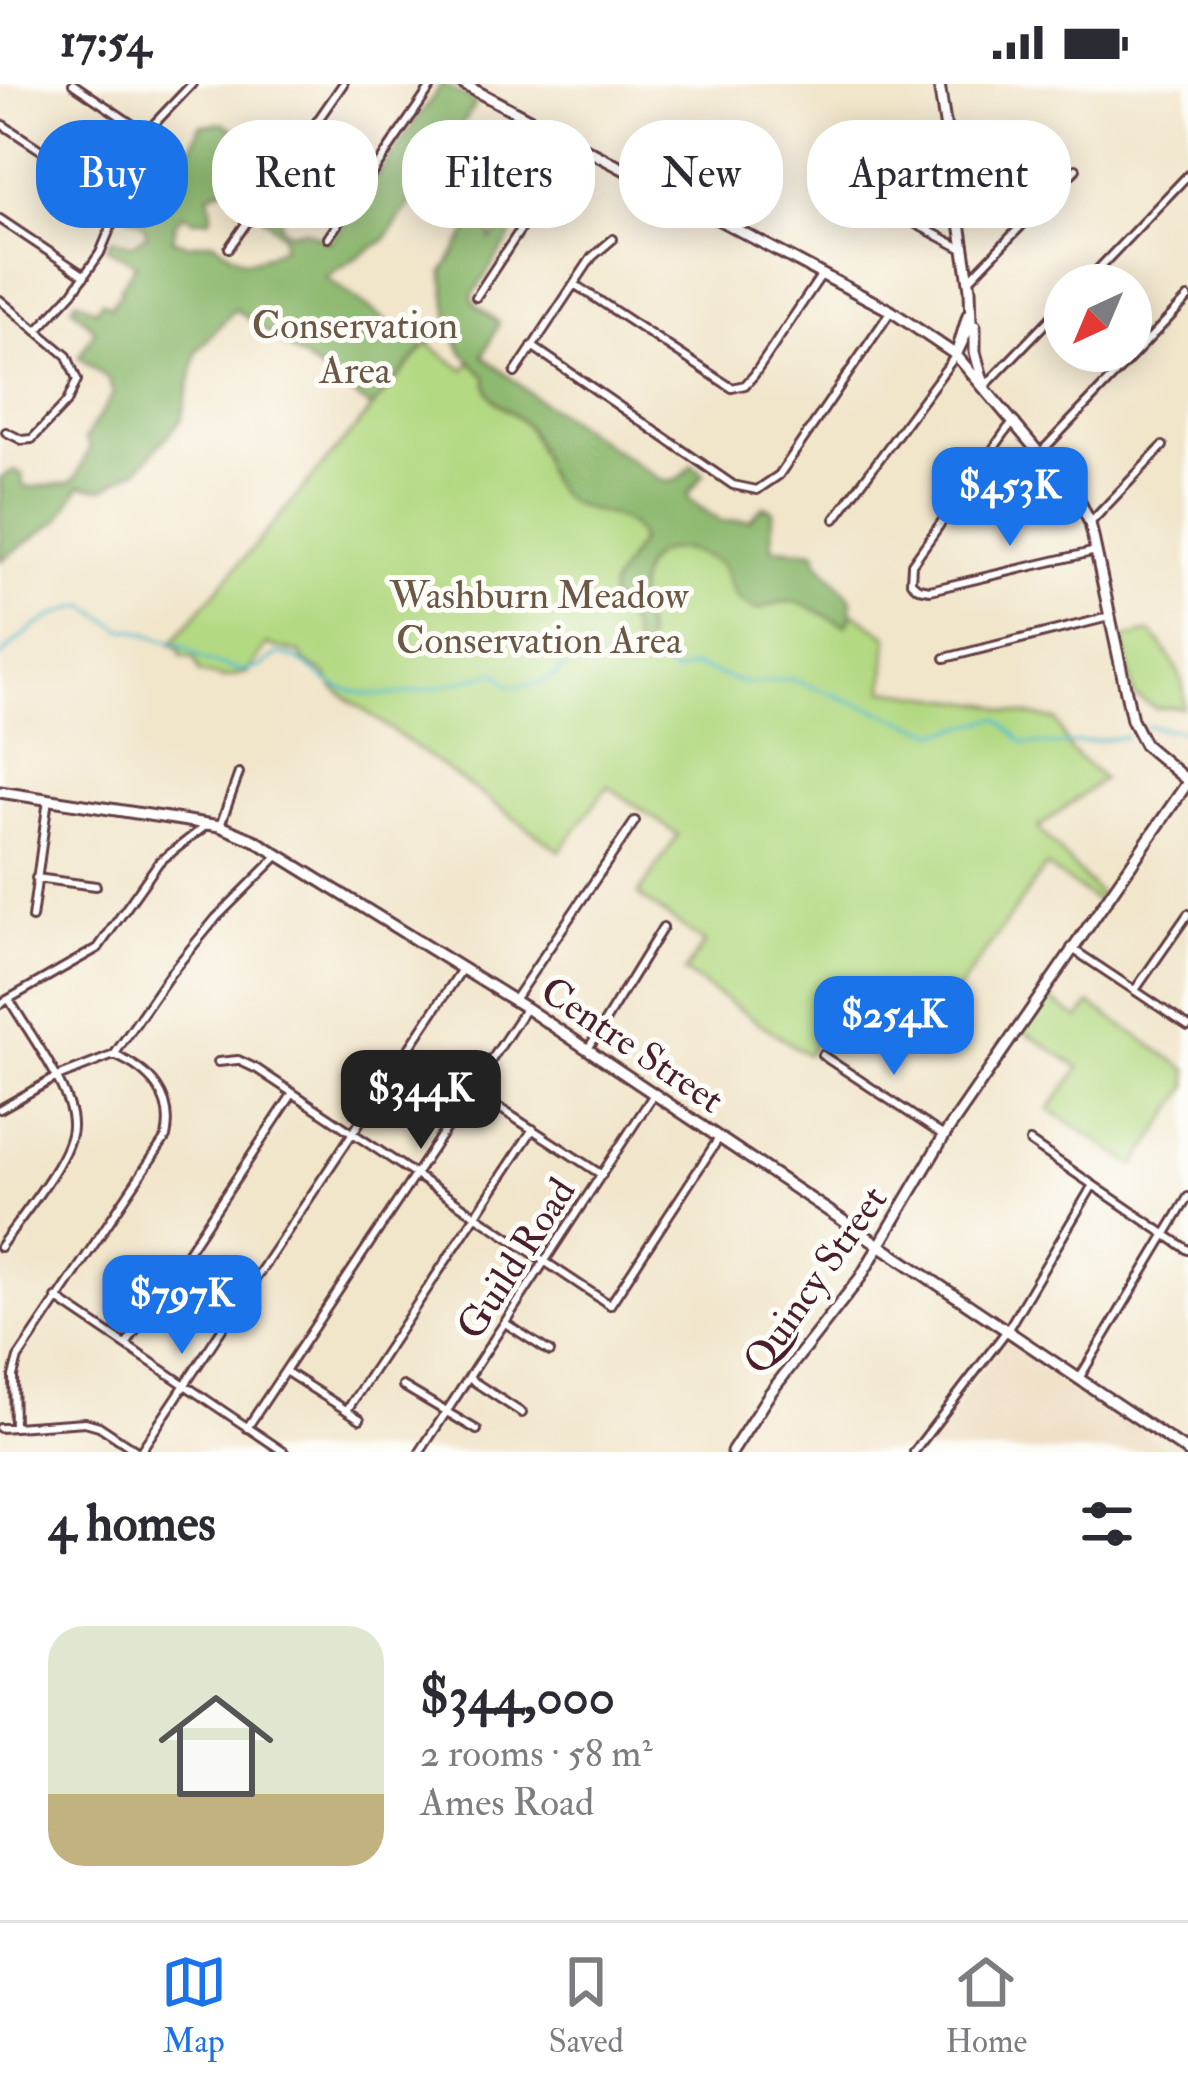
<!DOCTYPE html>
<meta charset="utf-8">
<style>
body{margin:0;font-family:"IM FELL Double Pica",serif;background:#f2f2f3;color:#2b2b33;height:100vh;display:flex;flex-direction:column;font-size:45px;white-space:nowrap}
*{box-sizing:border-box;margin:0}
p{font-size:39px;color:#7c7c81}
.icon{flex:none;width:66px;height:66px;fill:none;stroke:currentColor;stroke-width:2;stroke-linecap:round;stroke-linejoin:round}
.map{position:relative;height:1368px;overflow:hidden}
.side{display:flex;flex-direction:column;background:#fff;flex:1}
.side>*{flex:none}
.hud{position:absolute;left:36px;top:36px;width:1116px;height:108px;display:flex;gap:24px}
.needle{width:78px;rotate:224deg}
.tools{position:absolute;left:1044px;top:180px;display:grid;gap:24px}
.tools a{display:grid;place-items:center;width:108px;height:108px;border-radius:50%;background:#fff;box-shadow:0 6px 30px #0003;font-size:60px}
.price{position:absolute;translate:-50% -102px;padding:0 27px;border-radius:24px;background:#1a73e8;color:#fff;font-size:39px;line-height:78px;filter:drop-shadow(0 3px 6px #0008)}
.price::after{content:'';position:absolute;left:50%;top:72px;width:36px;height:27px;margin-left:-18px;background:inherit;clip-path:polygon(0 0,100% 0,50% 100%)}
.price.active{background:#222;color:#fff}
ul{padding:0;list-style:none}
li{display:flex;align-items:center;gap:36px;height:300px;padding:0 48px}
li+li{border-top:3px solid #e1e1e2}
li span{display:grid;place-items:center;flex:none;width:336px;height:240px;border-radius:36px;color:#555}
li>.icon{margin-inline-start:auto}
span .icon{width:144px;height:144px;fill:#fffc;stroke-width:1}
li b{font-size:51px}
h2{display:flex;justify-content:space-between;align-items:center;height:144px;padding:0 48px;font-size:51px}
.tag{padding:0 42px;border-radius:48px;background:#fff;box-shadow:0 6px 30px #0003;font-size:42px;line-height:108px}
.tag.active{background:#1a73e8;color:#fff}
.status{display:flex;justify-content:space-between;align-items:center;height:84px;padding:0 60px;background:#fff;direction:ltr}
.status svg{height:33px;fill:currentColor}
.tab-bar{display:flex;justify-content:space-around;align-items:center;height:168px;border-top:3px solid #e1e1e2;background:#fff;font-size:33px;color:#7c7c81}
.tab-bar a{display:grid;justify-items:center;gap:6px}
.tab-bar .active{color:#1a73e8}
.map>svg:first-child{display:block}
</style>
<div class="status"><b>17:54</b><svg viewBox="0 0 49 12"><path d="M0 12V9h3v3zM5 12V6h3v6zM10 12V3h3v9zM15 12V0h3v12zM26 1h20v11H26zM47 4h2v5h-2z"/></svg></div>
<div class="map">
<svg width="1188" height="1368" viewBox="0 0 1188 1368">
<rect width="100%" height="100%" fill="#fdfcf7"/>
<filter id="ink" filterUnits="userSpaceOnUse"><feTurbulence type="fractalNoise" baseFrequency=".00833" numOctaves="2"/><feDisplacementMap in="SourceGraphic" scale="24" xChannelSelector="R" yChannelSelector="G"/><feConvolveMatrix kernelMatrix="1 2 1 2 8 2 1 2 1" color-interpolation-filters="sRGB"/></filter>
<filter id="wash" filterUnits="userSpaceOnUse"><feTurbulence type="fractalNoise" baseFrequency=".004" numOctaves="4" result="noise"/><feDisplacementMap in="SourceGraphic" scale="48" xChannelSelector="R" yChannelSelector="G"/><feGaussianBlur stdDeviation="2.7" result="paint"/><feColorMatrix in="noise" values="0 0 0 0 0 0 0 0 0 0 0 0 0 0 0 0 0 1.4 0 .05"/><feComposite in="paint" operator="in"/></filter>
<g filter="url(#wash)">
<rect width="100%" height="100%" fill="#f1e5ca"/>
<!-- built -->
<path fill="#ebd8ba" d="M1007,1256L1012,1258L1173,1368H920Z"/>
<!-- green -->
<path fill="#b3d982" stroke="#7e7c56" stroke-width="3" d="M436,249L429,261L464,286L474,274L888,552L884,606L993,621L1006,627L1056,636L1070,666L1103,695L1038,744L1101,812L1097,818L1046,782L933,942L926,937L894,982L829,938L807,971L684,888L705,859L638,811L678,751L608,702L560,767L333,604L326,591L304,577L300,569L267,561L247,589L224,594L200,589L194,574L182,572L179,564L171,560Z
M1151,548C1169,571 1188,593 1183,623L1155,624L1134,611L1122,555Z
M1045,912L1079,935L1090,920L1188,986V1003L1135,1082L1049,1025L1080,984L1022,946Z"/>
<!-- forest -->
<path fill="#8eb970" stroke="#6c6c4e" stroke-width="3" d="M442,0L476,19L385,156L325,193L424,263L372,324L235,225L197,267L181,336L139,384L103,405L80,402L59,436L0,477V395L14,386L22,390L23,402L27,404L70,399L77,392L90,363L85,355L113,310L109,296L79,273L95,246L72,223L76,216L96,226L102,217L111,222L122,207L120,204L136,180L107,164L112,154L132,161L147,150L142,139L127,131L129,125L139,129L153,125L160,113L144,97L146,87C181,90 190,71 200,41L224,39L243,51L240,55L253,71L225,103L209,110L212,129L209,135L192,136L184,130L175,139L173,156L189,161L213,157C246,180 247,183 283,163V151L262,132L265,127L280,134L281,142L287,148L304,146L330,158Z
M514,73L551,89L531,118L506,107L482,143L490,148L491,155L501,146L511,152L472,212L475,220L499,239L483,272L537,315L661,396C677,401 682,392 692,381L704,390L688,410L689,416L722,438L750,436L763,422L773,426L772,464L816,467L818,477L852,516L850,535L845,541C808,527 803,506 758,526C727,514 734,504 721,481C692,462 647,453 639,500C636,520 645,538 647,557L641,564L634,560L631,544L610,514L611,503L640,457C633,427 590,431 568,417C542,401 544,364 526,342C511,323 486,322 486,293L463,269L450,243L443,188Z"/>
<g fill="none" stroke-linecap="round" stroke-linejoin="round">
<!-- stream -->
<path stroke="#50bbcc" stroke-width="3" d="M0,574C25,547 50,528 86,522L123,546H134L183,562L204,576L242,587L260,583L279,570C308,574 312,591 336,602C388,624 445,600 497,588L508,601C535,604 557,598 571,573L585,583C614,563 647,571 675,589L695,582L746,600L791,595L937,649L998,634L1024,659L1055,661L1126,653
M1146,642L1188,648"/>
</g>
</g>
<g filter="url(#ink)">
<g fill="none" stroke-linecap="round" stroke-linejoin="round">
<!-- street casing -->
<g stroke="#633d43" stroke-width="12">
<path id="street" d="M73,0L148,51
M0,39L121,119
M855,101L869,115L963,165
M704,127L734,68
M0,135L85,192
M328,154L433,0
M229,164L343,0
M970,195L1076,85
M574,200L732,304L745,301L754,291L822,190
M1083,201L1188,91
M476,213L576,61
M0,216L67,272L77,296L67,318L32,355L22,356L6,348
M37,247L73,208L100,169L154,40L192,0
M532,262L733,401L757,406L779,391L891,227
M515,289L592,173L613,155
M984,303L1065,219
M1016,339L1008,344L912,480L911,498L918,504L930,506L1096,467
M1041,368L1188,214
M835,435L956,271
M1091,438L1163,362
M945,574L1109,533
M220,742L239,689
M36,794L96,802
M32,834L48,715
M1071,864L1188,942
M1135,906L1188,830
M514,916L635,737
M0,920L98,864L159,778L208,740
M588,965L663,843
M822,971L944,1052
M218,978L238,976L257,985L610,1221L719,1054
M472,1006L602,1091
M0,1025L55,994L114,971L170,890L216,834L279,771
M1030,1058L1188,1166
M0,1163C19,1135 72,1074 72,1042C73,1006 27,947 9,915
M56,1214L284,1368
M505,1239L550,1268
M126,1261L293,1009
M285,1287L360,1335
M1080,1293L1188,1113
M470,1295L522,1329
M403,1302L477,1346
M347,1326L533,1045
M14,1342L13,1292L18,1274L166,1053C175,1013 150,986 114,971
M0,1344L85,1338L99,1342L138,1368
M247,1344L526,924
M140,1368L462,885
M420,1368L654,1010
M914,1368L1008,1245L1093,1101"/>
</g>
<!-- secondary casing -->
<g stroke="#633d43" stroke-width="15">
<path id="secondary" d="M463,0L891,227L956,271L1079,416L1090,439L1132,636L1145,661L1188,697
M939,0L970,205L971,239L956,271
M975,242V268L983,297
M956,271L968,231
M0,708L220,742L256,757L526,924L1188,1368
M732,1368L770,1309L860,1194L944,1052L1188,698"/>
</g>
<!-- street -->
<use href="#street" stroke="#fff" stroke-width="6"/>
<!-- secondary -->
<use href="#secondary" stroke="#fff" stroke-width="9"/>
</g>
</g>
<g text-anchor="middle" stroke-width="10" stroke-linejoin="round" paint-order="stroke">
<!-- park labels -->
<g font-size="39" fill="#6a5745" stroke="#fdfcf7">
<text x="355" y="254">Conservation<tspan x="355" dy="45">Area</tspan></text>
<text x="539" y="524">Washburn Meadow<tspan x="539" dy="45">Conservation Area</tspan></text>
</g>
<!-- street labels -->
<g font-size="39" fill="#4a1f2b" stroke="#fdfcf7">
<text transform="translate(633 960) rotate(34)" y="14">Centre Street</text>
<text transform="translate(515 1174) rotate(-57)" y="14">Guild Road</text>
<text transform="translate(814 1195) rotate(-55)" y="14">Quincy Street</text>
</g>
</g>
</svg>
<div class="tools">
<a><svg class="needle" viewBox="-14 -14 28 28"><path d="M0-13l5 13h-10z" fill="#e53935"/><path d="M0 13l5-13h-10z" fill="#7c7c81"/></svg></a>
</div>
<b class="price" style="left:1010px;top:465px">$453K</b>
<b class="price" style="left:894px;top:994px">$254K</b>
<b class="price active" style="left:421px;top:1068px">$344K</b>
<b class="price" style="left:182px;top:1273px">$797K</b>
<div class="hud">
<a class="tag active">Buy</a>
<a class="tag">Rent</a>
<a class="tag">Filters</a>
<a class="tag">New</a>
<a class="tag">Apartment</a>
</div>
</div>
<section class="side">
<h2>4 homes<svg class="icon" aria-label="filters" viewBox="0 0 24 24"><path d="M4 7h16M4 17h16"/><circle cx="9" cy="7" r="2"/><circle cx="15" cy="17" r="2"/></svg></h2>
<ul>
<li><span style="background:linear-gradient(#dfe7d0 70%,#c2b280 0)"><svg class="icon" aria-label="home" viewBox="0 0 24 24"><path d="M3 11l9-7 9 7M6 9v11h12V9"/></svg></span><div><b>$344,000</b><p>2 rooms · 58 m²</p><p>Ames Road</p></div></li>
</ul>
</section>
<nav class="tab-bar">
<a class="active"><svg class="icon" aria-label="map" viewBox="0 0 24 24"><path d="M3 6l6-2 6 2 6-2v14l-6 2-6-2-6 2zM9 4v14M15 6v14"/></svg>Map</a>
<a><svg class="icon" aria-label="saved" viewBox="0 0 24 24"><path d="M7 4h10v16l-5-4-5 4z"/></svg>Saved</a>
<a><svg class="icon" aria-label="home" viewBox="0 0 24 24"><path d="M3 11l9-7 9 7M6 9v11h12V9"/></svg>Home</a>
</nav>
